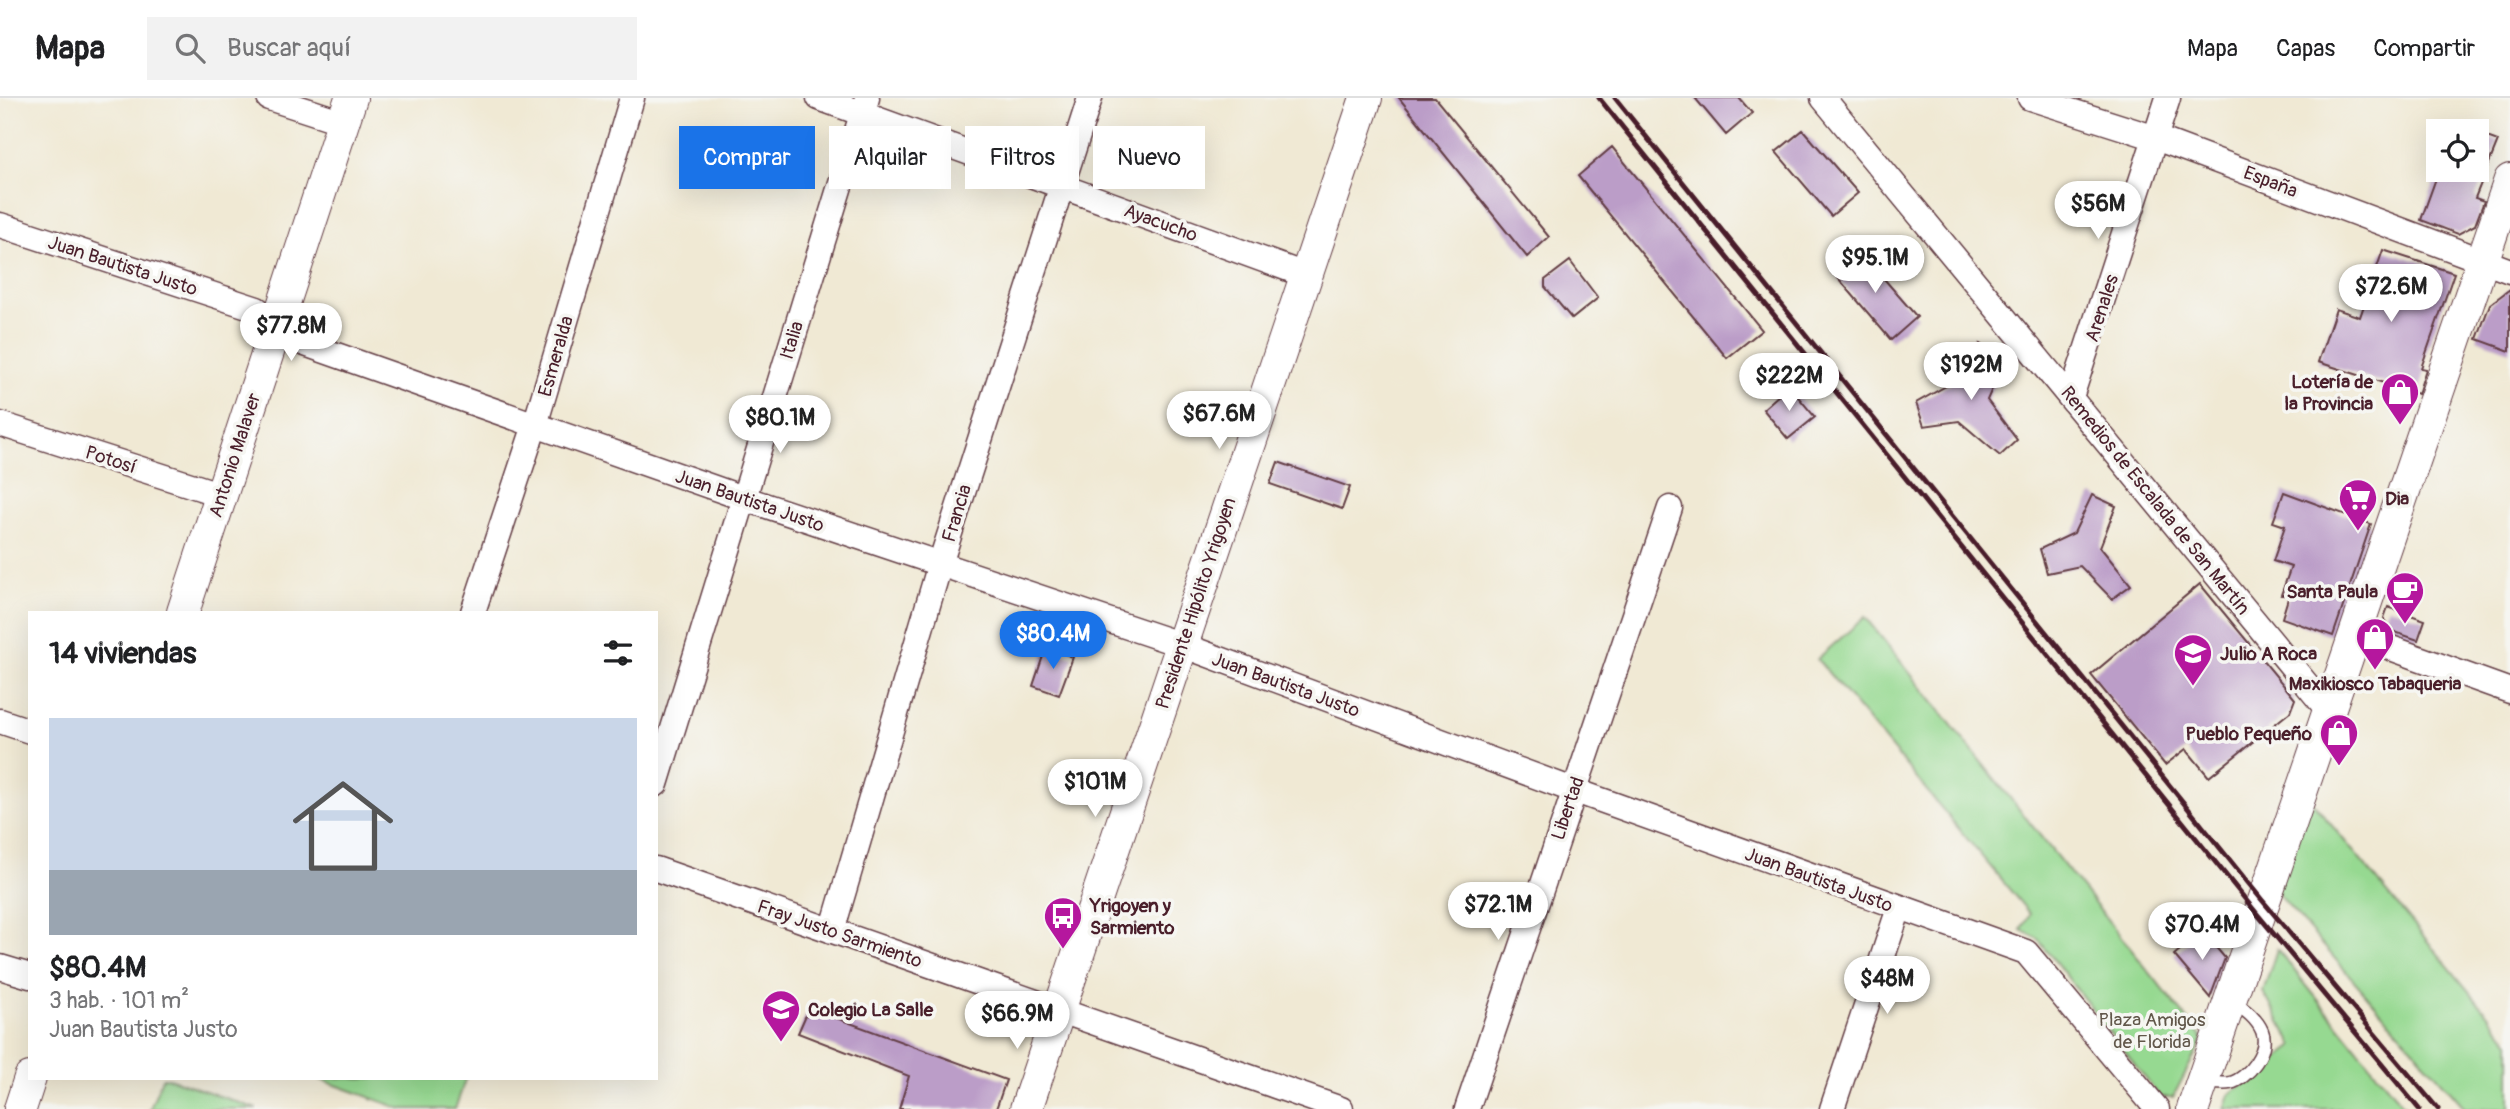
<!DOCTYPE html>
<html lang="es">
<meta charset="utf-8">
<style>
body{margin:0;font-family:Pangolin,sans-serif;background:#f2f2f2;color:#202124;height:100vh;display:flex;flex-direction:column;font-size:26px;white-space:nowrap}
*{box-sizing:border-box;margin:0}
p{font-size:23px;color:#757577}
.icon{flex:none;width:38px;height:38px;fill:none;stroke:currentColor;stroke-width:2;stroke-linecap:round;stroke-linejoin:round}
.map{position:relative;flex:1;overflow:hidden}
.side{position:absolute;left:28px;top:513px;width:630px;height:469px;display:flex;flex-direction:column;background:#fff;border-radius:0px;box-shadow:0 7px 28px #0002}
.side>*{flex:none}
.hud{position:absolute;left:679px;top:28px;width:665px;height:63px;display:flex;gap:14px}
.tools{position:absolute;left:2426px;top:21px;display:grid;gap:14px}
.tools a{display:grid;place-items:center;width:63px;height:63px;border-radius:0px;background:#fff;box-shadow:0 7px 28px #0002;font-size:35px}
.price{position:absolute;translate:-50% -60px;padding:0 16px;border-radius:24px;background:#fff;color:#222;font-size:23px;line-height:46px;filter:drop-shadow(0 2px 4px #0008)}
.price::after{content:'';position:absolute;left:50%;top:42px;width:21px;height:16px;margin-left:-10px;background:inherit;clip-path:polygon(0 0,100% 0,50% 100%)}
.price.on{background:#1a73e8;color:#fff}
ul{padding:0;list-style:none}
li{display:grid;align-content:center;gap:14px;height:371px;padding:0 21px}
li span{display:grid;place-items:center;height:217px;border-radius:0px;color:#555}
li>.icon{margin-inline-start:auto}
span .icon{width:126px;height:126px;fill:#fffc;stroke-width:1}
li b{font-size:30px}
h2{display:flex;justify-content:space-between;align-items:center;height:84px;padding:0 21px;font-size:30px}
.chip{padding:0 24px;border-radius:0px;background:#fff;box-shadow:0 7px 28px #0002;font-size:24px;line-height:63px}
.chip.on{background:#1a73e8;color:#fff}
header{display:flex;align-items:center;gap:42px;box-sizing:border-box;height:98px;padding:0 35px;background:#fff;border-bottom:2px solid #e0e0e0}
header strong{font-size:33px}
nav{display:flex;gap:38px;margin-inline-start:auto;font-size:24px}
.search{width:490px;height:63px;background:#f2f2f2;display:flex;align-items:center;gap:18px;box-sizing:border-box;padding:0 24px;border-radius:0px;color:#757577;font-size:26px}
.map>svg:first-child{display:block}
</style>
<header>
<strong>Mapa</strong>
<div class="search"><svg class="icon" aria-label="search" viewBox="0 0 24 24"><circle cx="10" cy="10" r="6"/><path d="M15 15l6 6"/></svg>Buscar aquí</div>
<nav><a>Mapa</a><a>Capas</a><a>Compartir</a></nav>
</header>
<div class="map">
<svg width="2510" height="1011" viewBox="0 0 2510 1011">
<rect width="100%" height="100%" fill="#f6f6f2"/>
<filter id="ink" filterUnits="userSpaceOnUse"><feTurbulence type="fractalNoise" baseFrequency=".0143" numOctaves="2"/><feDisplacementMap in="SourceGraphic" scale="14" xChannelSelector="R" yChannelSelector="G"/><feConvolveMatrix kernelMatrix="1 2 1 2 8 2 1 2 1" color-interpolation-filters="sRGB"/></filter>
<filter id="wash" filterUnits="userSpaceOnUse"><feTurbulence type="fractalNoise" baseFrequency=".00686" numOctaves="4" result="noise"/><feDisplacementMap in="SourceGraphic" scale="28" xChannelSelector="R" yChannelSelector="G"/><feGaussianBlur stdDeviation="1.57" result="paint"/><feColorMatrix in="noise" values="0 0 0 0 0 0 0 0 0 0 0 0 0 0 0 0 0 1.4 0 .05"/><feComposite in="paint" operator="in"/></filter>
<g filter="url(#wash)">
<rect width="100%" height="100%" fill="#f0e9d4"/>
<!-- green -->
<path fill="#96d991" stroke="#707c5e" stroke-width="2" d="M1865,519L2203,941L2173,999H2160L2037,840L2021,832L2030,816L1817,561Z
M2300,689L2510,943V1011H2466L2268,784Z
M2277,851L2406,1011H2225L2230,996L2294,948L2263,894Z
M162,980H169L257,1011H150Z
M316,980H466L455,1011H402Z"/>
<g id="blocks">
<!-- building -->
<path fill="#bb9dc8" d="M1399,0H1435L1549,139L1527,159Z
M1695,0H1739L1752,15L1726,37Z
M1803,32L1858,95L1831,118L1776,54Z
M2476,35L2498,43L2475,100L2484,103L2475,127L2458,136L2421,122L2439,72H2476Z
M1612,49L1762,232L1727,260L1578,78Z
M1859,152L1917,219L1891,242L1833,174Z
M2383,152L2454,175L2421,270L2426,271L2418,296L2318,264L2336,211L2360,219Z
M1570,163L1598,200L1572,221L1545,189V182Z
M2510,191V253L2477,241L2490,206Z
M1980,246L2004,264L1987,302L2017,342L2000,358L1959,323L1924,328L1916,305L1953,284Z
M1789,288L1815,319L1788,341L1763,311Z
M1278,364L1350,389L1342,411L1270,386Z
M2284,394L2371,426L2333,538L2282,520L2289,497H2281L2291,469L2273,463L2285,428L2273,424Z
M2092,397L2116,408L2100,449L2131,487L2112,501L2080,468L2047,475L2040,451L2074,435Z
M2200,486L2295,601L2290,614L2209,679L2186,651L2165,667L2091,577Z
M2388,509L2425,522L2418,542L2389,532L2384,520Z
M1046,549L1073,559L1059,597L1033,588Z
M2202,833L2225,860L2210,900L2174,857Z
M809,910L1006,982L996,1011H899L909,978L798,935Z"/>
</g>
</g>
<g filter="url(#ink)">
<use href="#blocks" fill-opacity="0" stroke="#633d44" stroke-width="2"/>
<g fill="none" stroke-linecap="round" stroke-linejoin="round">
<!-- service casing -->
<g stroke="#633d44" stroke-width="15">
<path id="service" d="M2202,984C2210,984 2222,987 2230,985C2248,981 2270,952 2262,933C2256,919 2243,911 2231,902"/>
</g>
<!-- minor casing -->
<g stroke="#633d44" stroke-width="27">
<path id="minor" d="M269,0L343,24
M819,0L1305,177
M1823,0L2327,611
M2030,0L2156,40L2510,173
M0,127L257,211L294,242L308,247L743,400L1182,547L1573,692L2026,854L2157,1011
M2071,299L2168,0
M0,326L222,397
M473,514L535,327L632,0
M2352,536L2510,593
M0,623L30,633
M656,686L867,0
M656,771L1341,1011
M832,833L940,466L1090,0
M0,869L30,878
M1467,1011L1670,410
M1832,1011L1899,810"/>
</g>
<!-- tertiary casing -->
<g stroke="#633d44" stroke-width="34">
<path id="tertiary" d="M183,514L351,0
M20,1011L30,980
M1026,1011L1366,0
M2193,1011L2510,82"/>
</g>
<!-- service -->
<use href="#service" stroke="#fff" stroke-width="12"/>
<!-- minor -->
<use href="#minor" stroke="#fff" stroke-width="24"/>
<!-- tertiary -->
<use href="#tertiary" stroke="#fff" stroke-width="32"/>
<!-- rail -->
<path stroke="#4a1f2b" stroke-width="5" d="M1599,0L2258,817L2419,1011
M1615,0L2262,802L2438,1011"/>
</g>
</g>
<!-- icons -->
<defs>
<g id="shop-pin" transform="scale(2.0125)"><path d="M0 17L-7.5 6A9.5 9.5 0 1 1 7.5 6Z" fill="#b5179e" stroke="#f6f6f2"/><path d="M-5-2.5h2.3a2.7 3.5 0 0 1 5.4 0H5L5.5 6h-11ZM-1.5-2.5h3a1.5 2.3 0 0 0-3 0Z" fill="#fff"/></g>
<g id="supermarket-pin" transform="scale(2.0125)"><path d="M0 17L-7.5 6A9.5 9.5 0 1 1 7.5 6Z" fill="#b5179e" stroke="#f6f6f2"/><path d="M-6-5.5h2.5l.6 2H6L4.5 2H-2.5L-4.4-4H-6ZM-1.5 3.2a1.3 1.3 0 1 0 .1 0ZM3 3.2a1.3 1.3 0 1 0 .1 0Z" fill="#fff"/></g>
<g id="cafe-pin" transform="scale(2.0125)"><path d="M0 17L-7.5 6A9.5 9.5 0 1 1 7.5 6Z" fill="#b5179e" stroke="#f6f6f2"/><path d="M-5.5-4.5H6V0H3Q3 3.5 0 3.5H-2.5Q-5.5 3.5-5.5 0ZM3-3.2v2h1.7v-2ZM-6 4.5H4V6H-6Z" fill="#fff"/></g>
<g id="school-pin" transform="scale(2.0125)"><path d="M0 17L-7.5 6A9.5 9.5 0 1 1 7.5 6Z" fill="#b5179e" stroke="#f6f6f2"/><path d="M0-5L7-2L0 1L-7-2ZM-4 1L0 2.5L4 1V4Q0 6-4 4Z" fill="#fff"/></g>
<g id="bus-pin" transform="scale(2.0125)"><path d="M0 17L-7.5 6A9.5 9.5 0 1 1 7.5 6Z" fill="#b5179e" stroke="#f6f6f2"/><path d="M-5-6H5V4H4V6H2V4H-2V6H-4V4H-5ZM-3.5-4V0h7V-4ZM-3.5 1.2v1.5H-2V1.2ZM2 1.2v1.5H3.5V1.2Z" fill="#fff"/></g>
</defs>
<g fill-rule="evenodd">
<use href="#shop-pin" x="2400" y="294"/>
<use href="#supermarket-pin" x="2358" y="400"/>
<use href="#cafe-pin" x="2405" y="493"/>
<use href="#shop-pin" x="2375" y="539"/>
<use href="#school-pin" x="2193" y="555"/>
<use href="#shop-pin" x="2339" y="635"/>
<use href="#bus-pin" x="1063" y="818"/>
<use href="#school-pin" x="781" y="911"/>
</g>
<g text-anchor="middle" stroke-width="7" stroke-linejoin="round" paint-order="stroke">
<!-- street labels -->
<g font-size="19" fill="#4a1f2b" stroke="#f6f6f2">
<text transform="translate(2271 83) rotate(21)" y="7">España</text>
<text transform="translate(1161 124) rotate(20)" y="7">Ayacucho</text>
<text transform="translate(123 167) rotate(18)" y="7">Juan Bautista Justo</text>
<text transform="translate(2101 210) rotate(-72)" y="7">Arenales</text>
<text transform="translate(791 242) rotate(-73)" y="7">Italia</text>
<text transform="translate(555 258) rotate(-74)" y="7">Esmeralda</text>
<text transform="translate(234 357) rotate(-72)" y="7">Antonio Malaver</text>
<text transform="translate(111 361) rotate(18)" y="7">Potosí</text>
<text transform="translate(750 402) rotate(19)" y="7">Juan Bautista Justo</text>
<text transform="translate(2156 402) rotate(51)" y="7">Remedios de Escalada de San Martín</text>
<text transform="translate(956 415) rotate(-73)" y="7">Francia</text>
<text transform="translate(1195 505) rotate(-72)" y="7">Presidente Hipólito Yrigoyen</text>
<text transform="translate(1286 586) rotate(20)" y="7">Juan Bautista Justo</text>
<text transform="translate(1567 710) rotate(-71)" y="7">Libertad</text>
<text transform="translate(1819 781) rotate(20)" y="7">Juan Bautista Justo</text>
<text transform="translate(840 835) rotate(19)" y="7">Fray Justo Sarmiento</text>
</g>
<!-- poi labels -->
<g font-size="19" font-weight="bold" fill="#4a1f2b" stroke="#f6f6f2" text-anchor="start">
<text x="2373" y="290" text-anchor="end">Lotería de<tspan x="2373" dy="22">la Provincia</tspan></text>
<text x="2385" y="407">Dia</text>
<text x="2378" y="500" text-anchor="end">Santa Paula</text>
<text x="2220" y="562">Julio A Roca</text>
<text x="2375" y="592" text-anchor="middle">Maxikiosco Tabaqueria</text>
<text x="2312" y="642" text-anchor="end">Pueblo Pequeño</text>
<text x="1090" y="814">Yrigoyen y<tspan x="1090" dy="22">Sarmiento</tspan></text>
<text x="808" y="918">Colegio La Salle</text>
</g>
<!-- park labels -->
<g font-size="19" fill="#61574a" stroke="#f6f6f2">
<text x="2152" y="928">Plaza Amigos<tspan x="2152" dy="22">de Florida</tspan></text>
</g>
</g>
</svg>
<div class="tools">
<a><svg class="icon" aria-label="locate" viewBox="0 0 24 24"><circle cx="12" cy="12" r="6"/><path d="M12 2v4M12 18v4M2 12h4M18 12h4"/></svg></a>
</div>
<b class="price" style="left:2098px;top:143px">$56M</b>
<b class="price" style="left:1875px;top:197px">$95.1M</b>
<b class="price" style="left:2391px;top:226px">$72.6M</b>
<b class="price" style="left:291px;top:265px">$77.8M</b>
<b class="price" style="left:1971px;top:304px">$192M</b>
<b class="price" style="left:1789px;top:315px">$222M</b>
<b class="price" style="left:1219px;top:353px">$67.6M</b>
<b class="price" style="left:780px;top:357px">$80.1M</b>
<b class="price on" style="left:1053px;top:573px">$80.4M</b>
<b class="price" style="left:1095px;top:721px">$101M</b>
<b class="price" style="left:1498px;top:844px">$72.1M</b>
<b class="price" style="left:2202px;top:864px">$70.4M</b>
<b class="price" style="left:1887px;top:918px">$48M</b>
<b class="price" style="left:1017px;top:953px">$66.9M</b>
<div class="hud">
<a class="chip on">Comprar</a>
<a class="chip">Alquilar</a>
<a class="chip">Filtros</a>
<a class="chip">Nuevo</a>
</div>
<section class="side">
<h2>14 viviendas<svg class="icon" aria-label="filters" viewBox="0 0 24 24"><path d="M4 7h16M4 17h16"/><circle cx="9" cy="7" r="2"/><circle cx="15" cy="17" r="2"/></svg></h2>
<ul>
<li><span style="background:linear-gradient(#c9d6e8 70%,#9aa5b1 0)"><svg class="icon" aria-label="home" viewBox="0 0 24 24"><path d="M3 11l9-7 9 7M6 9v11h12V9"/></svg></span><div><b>$80.4M</b><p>3 hab. · 101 m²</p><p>Juan Bautista Justo</p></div></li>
</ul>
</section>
</div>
